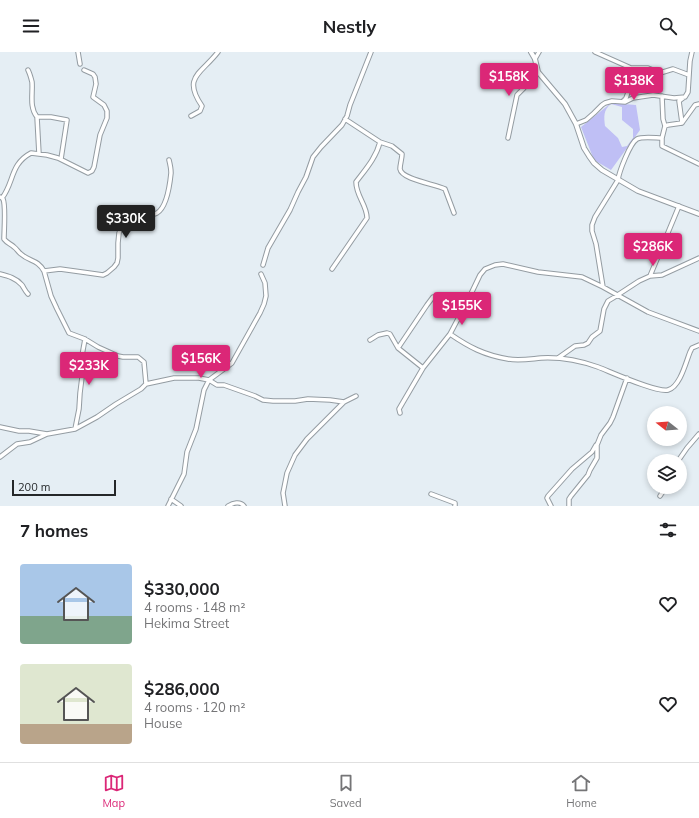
<!DOCTYPE html>
<meta charset="utf-8">
<style>
body{margin:0;font-family:Mulish,sans-serif;background:#f2f2f2;color:#202124;height:100vh;display:flex;flex-direction:column;font-size:15px;white-space:nowrap}
*{box-sizing:border-box;margin:0}
p{font-size:13px;color:#757577}
.icon{flex:none;width:22px;height:22px;fill:none;stroke:currentColor;stroke-width:2;stroke-linecap:round;stroke-linejoin:round}
.map{position:relative;height:454px;overflow:hidden}
.details{display:flex;flex-direction:column;background:#fff;flex:1}
.details>*{flex:none}
.needle{width:26px;rotate:287deg}
.buttons{position:absolute;left:647px;top:354px;display:grid;gap:8px}
.buttons a{display:grid;place-items:center;width:40px;height:40px;border-radius:50%;background:#fff;box-shadow:0 2px 6px #0003;font-size:20px}
.scale{position:absolute;left:12px;bottom:10px;width:104px;box-sizing:border-box;padding-left:4px;border:2px solid #242729;border-top:0;font-size:11px;line-height:14px;white-space:nowrap;color:#242729;-webkit-text-stroke:3px #e5eef4;paint-order:stroke}
.price{position:absolute;translate:-50% -34px;padding:0 9px;border-radius:4px;background:#db2777;color:#fff;font-size:13px;line-height:26px;filter:drop-shadow(0 1px 2px #0008)}
.price::after{content:'';position:absolute;left:50%;top:24px;width:12px;height:9px;margin-left:-6px;background:inherit;clip-path:polygon(0 0,100% 0,50% 100%)}
.price.current{background:#222;color:#fff}
ul{padding:0;list-style:none}
li{display:flex;align-items:center;gap:12px;height:100px;padding:0 20px}
li span{display:grid;place-items:center;flex:none;width:112px;height:80px;border-radius:4px;color:#555}
li>.icon{margin-inline-start:auto}
span .icon{width:48px;height:48px;fill:#fffc;stroke-width:1}
li b{font-size:17px}
h2{display:flex;justify-content:space-between;align-items:center;height:48px;padding:0 20px;font-size:17px}
header{display:flex;justify-content:space-between;align-items:center;height:52px;padding:0 20px;background:#fff;font-size:18px;font-weight:700}
.dock{display:flex;justify-content:space-around;align-items:center;height:56px;border-top:1px solid #e0e0e0;background:#fff;font-size:11px;color:#757577}
.dock a{display:grid;justify-items:center;gap:2px}
.dock .current{color:#db2777}
.map>svg:first-child{display:block}
</style>
<header><svg class="icon" aria-label="menu" viewBox="0 0 24 24"><path d="M4 6h16M4 12h16M4 18h16"/></svg>Nestly<svg class="icon" aria-label="search" viewBox="0 0 24 24"><circle cx="10" cy="10" r="6"/><path d="M15 15l6 6"/></svg></header>
<div class="map">
<svg width="699" height="454" viewBox="0 0 699 454">
<rect width="100%" height="100%" fill="#e5eef4"/>
<!-- green -->
<path fill="#bfbff5" fill-rule="evenodd" d="M611,51L636,53L640,78L611,118L594,108L581,75ZM611,52L622,55V68L633,77V86L627,94L622,95L618,86L605,74C604,65 603,58 611,52Z"/>
<g fill="none" stroke-linecap="round" stroke-linejoin="round">
<!-- minor casing -->
<g stroke="#949ca2" stroke-width="5.5">
<path id="minor" d="M78,0L80,12
M595,0L631,16H648L660,21L673,17L689,23
M535,7L539,0
M28,18C30,22 31,26 32,30C33,42 29,55 37,65L39,102
M662,44L663,67L665,74
M683,46L679,49L682,71L668,73L665,74L662,86V94L699,112
M624,48H625L626,46L637,16
M191,64L200,59L202,54C182,25 201,22 218,0
M37,65H51L67,68L61,107
M682,71L695,53L699,52
M576,72L586,68L594,61L602,53L605,51L612,49L625,50L633,46L653,43L674,46L685,45L688,40L690,9L692,0
M508,86L517,43L524,36L534,22L538,20
M380,90L392,94L402,102C402,107 400,112 400,117C402,128 436,132 445,137L454,161
M0,145C1,145 2,146 3,147C6,153 4,179 4,187C7,191 11,192 14,195C17,197 18,200 21,202C30,210 37,207 44,219L51,244L57,257L69,281L85,287L98,295L118,304L123,305H138L144,310L146,332
M2,146C14,131 10,112 31,101L47,103L58,106L88,121L92,119L94,115L100,83L107,66V59L104,53L93,45L96,32L95,25L93,22L84,18
M263,213L268,196L290,158L298,140L306,125L313,105L321,95L342,73L347,64L350,53L371,0
M332,217L367,166C367,153 356,144 356,130C365,118 376,106 380,90L345,67
M44,219L60,217L89,221L103,223L107,221L114,215L117,211L118,206V191L119,181L126,164L129,162C138,163 148,166 157,161C167,155 170,131 171,121C171,117 170,112 169,108
M0,222C8,224 16,226 22,233C24,236 25,239 28,242
M650,224L679,154
M603,235L596,192L592,179V173L595,165L618,128C619,120 630,91 637,87C642,84 656,86 662,86
M450,282C469,295 484,303 508,307C519,309 530,307 541,306C560,305 581,309 598,315C611,320 657,341 668,338C680,335 686,310 690,300L692,296L699,293
M370,288L378,283L387,281L390,282L398,296L423,316
M398,296L427,253L433,245H436C443,252 450,260 460,262
M558,306L575,294L584,293L588,291L592,285L600,279L604,257L608,249L613,246L639,229L650,224L662,223L699,206
M400,361L399,357L423,316L450,282L469,246L480,223L485,217L495,213L503,212L538,220L582,225L603,235L648,260L699,279
M0,375L19,379H29L47,382L75,377L97,365L116,352L141,337L146,332L174,326H199L209,328L217,333H224L255,344L263,348L273,349H295L308,347L330,348L344,350
M75,377L79,357L80,341L83,317L81,309L85,287
M0,405L17,392L30,390L47,382
M678,409L687,396L699,382
M431,442L455,451V454
M660,444L666,435
M171,447L181,454
M168,454L184,422L187,400L196,377L204,338L209,328L232,311L260,261L264,252L266,244L265,231L261,222
M228,454C233,451 240,449 244,454
M285,454L283,441L287,421L295,403L307,387L344,350L356,344
M551,454L547,446L548,444L572,417L592,400L596,393
M569,454V447L571,444L588,423L590,418L597,406V393L601,383L610,371L613,365L627,326"/>
</g>
<!-- tertiary casing -->
<g stroke="#949ca2" stroke-width="6">
<path id="tertiary" d="M531,0L535,7L538,20L565,52L576,72L584,96L589,104L594,111L602,118L638,139L699,162"/>
</g>
<!-- minor -->
<use href="#minor" stroke="#fff" stroke-width="3.5"/>
<!-- tertiary -->
<use href="#tertiary" stroke="#fff" stroke-width="4"/>
</g>
</svg>
<div class="buttons">
<a><svg class="needle" viewBox="-14 -14 28 28"><path d="M0-13l5 13h-10z" fill="#e53935"/><path d="M0 13l5-13h-10z" fill="#757577"/></svg></a>
<a><svg class="icon" aria-label="layers" viewBox="0 0 24 24"><path d="M12 4l9 5-9 5-9-5zM3 14l9 5 9-5"/></svg></a>
</div>
<div class="scale">200 m</div>
<b class="price" style="left:509px;top:45px">$158K</b>
<b class="price" style="left:634px;top:49px">$138K</b>
<b class="price current" style="left:126px;top:187px">$330K</b>
<b class="price" style="left:653px;top:215px">$286K</b>
<b class="price" style="left:462px;top:274px">$155K</b>
<b class="price" style="left:201px;top:327px">$156K</b>
<b class="price" style="left:89px;top:334px">$233K</b>
</div>
<section class="details">
<h2>7 homes<svg class="icon" aria-label="filters" viewBox="0 0 24 24"><path d="M4 7h16M4 17h16"/><circle cx="9" cy="7" r="2"/><circle cx="15" cy="17" r="2"/></svg></h2>
<ul>
<li><span style="background:linear-gradient(#a9c7e8 65%,#7fa58c 0)"><svg class="icon" aria-label="home" viewBox="0 0 24 24"><path d="M3 11l9-7 9 7M6 9v11h12V9"/></svg></span><div><b>$330,000</b><p>4 rooms · 148 m²</p><p>Hekima Street</p></div><svg class="icon" aria-label="heart" viewBox="0 0 24 24"><path d="M12 20l-8-8c-3-5 5-10 8-4 3-6 11-1 8 4z"/></svg></li>
<li><span style="background:linear-gradient(#dfe7d0 75%,#b9a48a 0)"><svg class="icon" aria-label="home" viewBox="0 0 24 24"><path d="M3 11l9-7 9 7M6 9v11h12V9"/></svg></span><div><b>$286,000</b><p>4 rooms · 120 m²</p><p>House</p></div><svg class="icon" aria-label="heart" viewBox="0 0 24 24"><path d="M12 20l-8-8c-3-5 5-10 8-4 3-6 11-1 8 4z"/></svg></li>
</ul>
</section>
<nav class="dock">
<a class="current"><svg class="icon" aria-label="map" viewBox="0 0 24 24"><path d="M3 6l6-2 6 2 6-2v14l-6 2-6-2-6 2zM9 4v14M15 6v14"/></svg>Map</a>
<a><svg class="icon" aria-label="saved" viewBox="0 0 24 24"><path d="M7 4h10v16l-5-4-5 4z"/></svg>Saved</a>
<a><svg class="icon" aria-label="home" viewBox="0 0 24 24"><path d="M3 11l9-7 9 7M6 9v11h12V9"/></svg>Home</a>
</nav>
